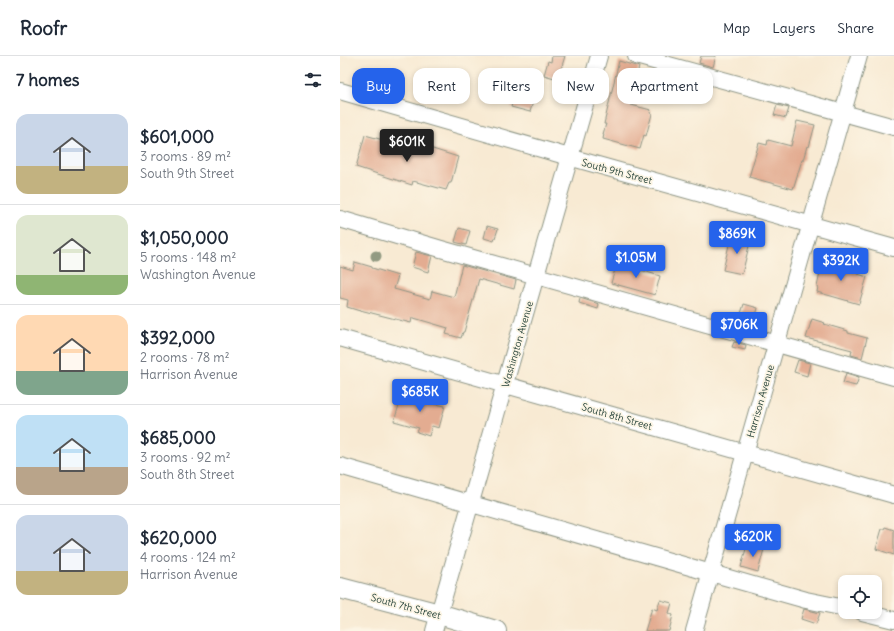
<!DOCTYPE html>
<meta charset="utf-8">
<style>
body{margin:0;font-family:Delius,sans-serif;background:#f6f6f7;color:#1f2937;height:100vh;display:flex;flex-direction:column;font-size:15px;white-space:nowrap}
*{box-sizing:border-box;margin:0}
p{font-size:13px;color:#747a83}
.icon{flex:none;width:22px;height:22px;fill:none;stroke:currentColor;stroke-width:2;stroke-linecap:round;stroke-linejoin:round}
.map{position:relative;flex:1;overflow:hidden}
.panel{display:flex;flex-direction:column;background:#fff;width:340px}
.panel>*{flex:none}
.guide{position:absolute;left:12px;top:12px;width:380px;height:36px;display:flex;gap:8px}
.fabs{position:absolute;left:498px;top:519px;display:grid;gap:8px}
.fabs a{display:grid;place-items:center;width:44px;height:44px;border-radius:8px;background:#fff;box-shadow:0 2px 6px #0003;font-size:20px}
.price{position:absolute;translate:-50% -34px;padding:0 9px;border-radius:4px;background:#2563eb;color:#fff;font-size:13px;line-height:26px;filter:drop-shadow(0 1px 2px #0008)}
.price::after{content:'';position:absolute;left:50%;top:24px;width:12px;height:9px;margin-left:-6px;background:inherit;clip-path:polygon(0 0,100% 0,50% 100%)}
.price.active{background:#222;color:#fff}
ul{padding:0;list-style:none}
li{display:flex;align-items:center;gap:12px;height:100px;padding:0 16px}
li+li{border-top:1px solid #e0e1e3}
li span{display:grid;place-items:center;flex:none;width:112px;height:80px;border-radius:12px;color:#555}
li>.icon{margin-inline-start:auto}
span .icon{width:48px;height:48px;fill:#fffc;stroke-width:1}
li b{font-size:17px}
h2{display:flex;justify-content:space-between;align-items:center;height:48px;padding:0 16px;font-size:17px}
.chip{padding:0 14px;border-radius:12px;background:#fff;box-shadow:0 2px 6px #0003;font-size:14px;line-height:36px}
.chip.active{background:#2563eb;color:#fff}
header{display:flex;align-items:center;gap:24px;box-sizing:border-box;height:56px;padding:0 20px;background:#fff;border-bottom:1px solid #e0e1e3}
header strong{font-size:19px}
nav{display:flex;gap:22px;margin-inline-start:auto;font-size:14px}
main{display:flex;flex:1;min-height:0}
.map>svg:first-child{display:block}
</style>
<header>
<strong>Roofr</strong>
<nav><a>Map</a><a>Layers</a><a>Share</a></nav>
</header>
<main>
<section class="panel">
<h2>7 homes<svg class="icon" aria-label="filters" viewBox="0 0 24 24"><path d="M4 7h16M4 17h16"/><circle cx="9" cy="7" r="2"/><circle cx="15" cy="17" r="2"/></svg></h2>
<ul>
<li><span style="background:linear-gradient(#c9d6e8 65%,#c2b280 0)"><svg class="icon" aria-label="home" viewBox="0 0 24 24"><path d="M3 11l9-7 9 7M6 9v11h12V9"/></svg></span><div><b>$601,000</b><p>3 rooms · 89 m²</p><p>South 9th Street</p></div></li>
<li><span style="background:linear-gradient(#dfe7d0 75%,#8fb573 0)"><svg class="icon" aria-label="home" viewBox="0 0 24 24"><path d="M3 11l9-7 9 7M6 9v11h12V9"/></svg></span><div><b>$1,050,000</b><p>5 rooms · 148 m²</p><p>Washington Avenue</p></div></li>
<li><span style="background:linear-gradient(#ffd9b3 70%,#7fa58c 0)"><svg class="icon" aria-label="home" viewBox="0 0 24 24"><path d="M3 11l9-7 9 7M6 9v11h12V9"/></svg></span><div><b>$392,000</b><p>2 rooms · 78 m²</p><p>Harrison Avenue</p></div></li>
<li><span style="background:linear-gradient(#bfe0f5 65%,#b9a48a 0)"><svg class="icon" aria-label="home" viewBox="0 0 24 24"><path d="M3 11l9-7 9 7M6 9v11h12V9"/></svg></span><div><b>$685,000</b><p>3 rooms · 92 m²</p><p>South 8th Street</p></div></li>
<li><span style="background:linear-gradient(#c9d6e8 70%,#c2b280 0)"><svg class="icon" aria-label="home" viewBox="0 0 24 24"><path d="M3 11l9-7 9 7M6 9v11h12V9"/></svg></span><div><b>$620,000</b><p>4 rooms · 124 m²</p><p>Harrison Avenue</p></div></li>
</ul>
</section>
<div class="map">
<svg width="554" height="575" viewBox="0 0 554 575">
<rect width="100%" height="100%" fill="#fcf5e5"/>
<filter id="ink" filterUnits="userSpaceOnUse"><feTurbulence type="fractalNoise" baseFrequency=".025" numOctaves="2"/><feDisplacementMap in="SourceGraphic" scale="8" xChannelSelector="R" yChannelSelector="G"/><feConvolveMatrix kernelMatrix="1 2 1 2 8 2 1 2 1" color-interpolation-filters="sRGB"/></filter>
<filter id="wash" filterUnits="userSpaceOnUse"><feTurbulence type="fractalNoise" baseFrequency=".012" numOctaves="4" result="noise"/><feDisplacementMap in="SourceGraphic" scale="16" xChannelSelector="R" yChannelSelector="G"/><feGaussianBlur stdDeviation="0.9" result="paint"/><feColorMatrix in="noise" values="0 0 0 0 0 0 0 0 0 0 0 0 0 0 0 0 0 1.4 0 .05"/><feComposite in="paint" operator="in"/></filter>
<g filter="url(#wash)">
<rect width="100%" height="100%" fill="#f8ead3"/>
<g id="blocks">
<!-- building -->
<path fill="#e3ac91" d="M212,0H225L218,23L204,19L208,5L211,6Z
M361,0H376L373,11L359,7Z
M279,5L299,11L293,33L295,34L291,49L311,54L310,57L312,58L306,80L304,79L300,93L263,83L264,78H263L266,68H264Z
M181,20L199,25L190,56L171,51Z
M354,26L368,30L366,38L355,35V34L352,33Z
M437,49L449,52L446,62L434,59Z
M457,65L475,69L469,91L467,90L463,104H462L453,133L409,121L419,87L427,89L428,84L451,90Z
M25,79L76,93L77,88L118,101L111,127H109L106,134L73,125L72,129L16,111Z
M147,170L158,173L154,185L144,182Z
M119,172L130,175L126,189L115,186Z
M396,178L411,182L402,218L383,214L390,185L395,186Z
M76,196L92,200L88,216L72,211Z
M486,205L520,213L518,218L527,221L519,248L477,236L478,231H477L481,212L483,213Z
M15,206L32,211V212L58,220L54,233L90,243L92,235L114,241L122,209L176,224L174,233L139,223L124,276H123L121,282L106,278L108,272L74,262H72L71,267L20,254V255L7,251L8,244L0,242V210L13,214Z
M277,207L320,220L315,239L271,227Z
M240,242L259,248L258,253L239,247Z
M404,248L418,252L414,267H412L411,271L398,267Z
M472,263L485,267L484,268L508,275V277L527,282L522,302L511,299L512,294L466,282Z
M394,286L406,289L405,294L392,291Z
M458,304L470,307L467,320L454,316Z
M506,317L519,321L516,330L503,327Z
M66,335L96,344L95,348L105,350L99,372L92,370L89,380L77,376L79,372L54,365L62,340H64Z
M545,471L554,474V499L536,493L542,473H544Z
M407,489L424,493L418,516L401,511Z
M320,544L332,547L329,557L333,559L329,575H305L312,552L317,554Z
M464,553L480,557L476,568L461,563Z"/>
</g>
</g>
<g filter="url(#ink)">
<use href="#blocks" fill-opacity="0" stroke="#8c9484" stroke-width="1"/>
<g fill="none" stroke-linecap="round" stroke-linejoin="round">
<!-- minor casing -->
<g stroke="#8c9484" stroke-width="18">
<path id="minor" d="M296,0L554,71
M0,35L229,101L554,192
M0,163L101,193L554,321
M0,282C185,333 369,388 554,439
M0,410L371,517L466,544L505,552
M522,556L554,564
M94,575L259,0
M354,575C408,383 465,192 519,0"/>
</g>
<!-- major casing -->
<g stroke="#8c9484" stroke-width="22">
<path id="major" d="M0,532L99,558L156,575"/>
</g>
<!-- minor -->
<use href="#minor" stroke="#fff" stroke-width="16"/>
<!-- major -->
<use href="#major" stroke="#fff" stroke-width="20"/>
</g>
<!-- trees -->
<circle fill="#929a82" cx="36" cy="200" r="5.5"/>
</g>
<g text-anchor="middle" stroke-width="3.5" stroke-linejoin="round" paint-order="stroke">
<!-- street labels -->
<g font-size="10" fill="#1f3d34" stroke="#fcf5e5">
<text transform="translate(277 115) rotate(15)" y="4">South 9th Street</text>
<text transform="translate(177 288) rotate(-74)" y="4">Washington Avenue</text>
<text transform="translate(420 345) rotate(-74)" y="4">Harrison Avenue</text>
<text transform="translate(277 360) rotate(16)" y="4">South 8th Street</text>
<text transform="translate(66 550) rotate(15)" y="4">South 7th Street</text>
</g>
</g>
</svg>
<div class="fabs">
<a><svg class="icon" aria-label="locate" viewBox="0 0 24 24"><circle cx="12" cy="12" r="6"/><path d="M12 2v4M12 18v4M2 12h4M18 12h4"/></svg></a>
</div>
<b class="price active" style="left:67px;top:107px">$601K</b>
<b class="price" style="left:397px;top:199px">$869K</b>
<b class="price" style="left:296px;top:223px">$1.05M</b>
<b class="price" style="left:501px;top:226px">$392K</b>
<b class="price" style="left:399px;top:290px">$706K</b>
<b class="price" style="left:80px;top:357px">$685K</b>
<b class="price" style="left:413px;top:502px">$620K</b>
<div class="guide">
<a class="chip active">Buy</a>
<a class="chip">Rent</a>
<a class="chip">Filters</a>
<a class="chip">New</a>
<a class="chip">Apartment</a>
</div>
</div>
</main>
